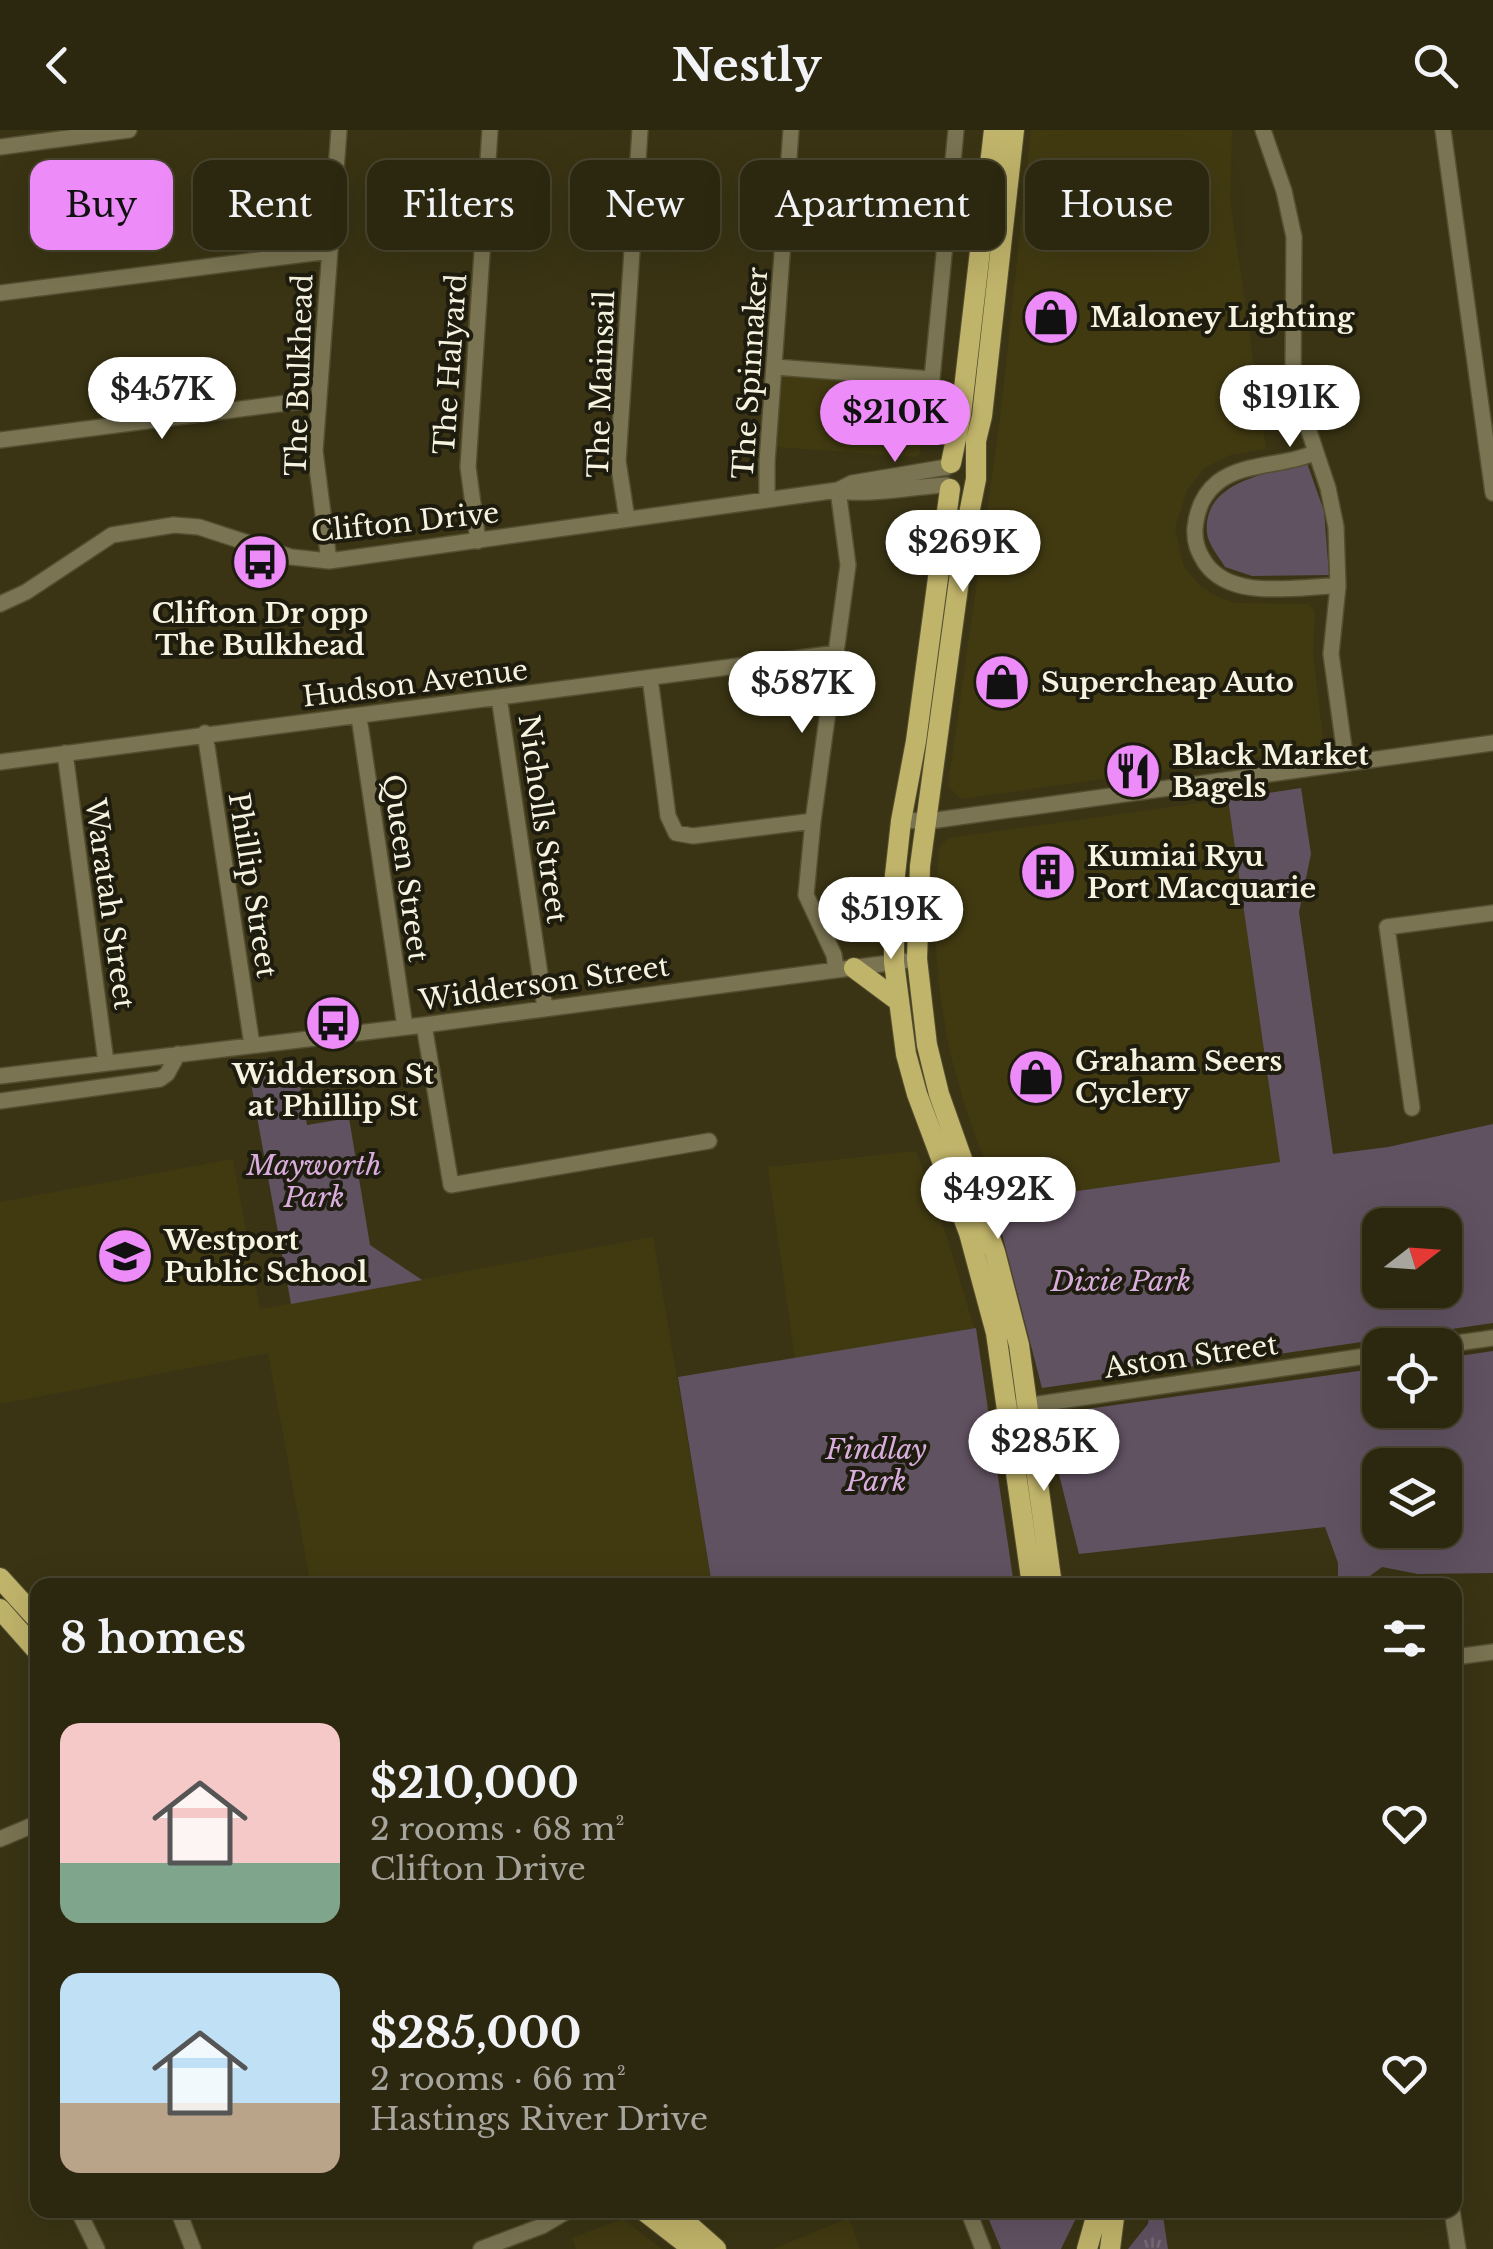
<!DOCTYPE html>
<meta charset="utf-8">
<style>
body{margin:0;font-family:"Libre Baskerville",serif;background:#38331d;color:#f1f3f6;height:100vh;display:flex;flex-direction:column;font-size:38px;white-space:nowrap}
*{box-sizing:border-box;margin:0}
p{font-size:32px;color:#a6a59e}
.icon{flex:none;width:55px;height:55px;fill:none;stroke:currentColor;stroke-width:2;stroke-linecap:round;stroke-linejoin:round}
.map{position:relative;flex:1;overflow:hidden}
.drawer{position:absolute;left:30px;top:1448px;width:1432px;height:640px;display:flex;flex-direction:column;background:#2c270f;border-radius:20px;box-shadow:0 10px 40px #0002,0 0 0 2px #48442f}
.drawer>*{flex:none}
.banner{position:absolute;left:30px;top:30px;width:1435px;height:90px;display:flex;gap:20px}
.needle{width:65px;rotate:73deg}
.tools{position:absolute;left:1362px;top:1078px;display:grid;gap:20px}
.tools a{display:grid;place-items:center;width:100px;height:100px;border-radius:20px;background:#2c270f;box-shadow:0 10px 40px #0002,0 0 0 2px #48442f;font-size:50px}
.price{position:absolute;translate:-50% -85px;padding:0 22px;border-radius:35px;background:#fff;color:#222;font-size:32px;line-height:65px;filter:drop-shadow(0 2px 5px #0008)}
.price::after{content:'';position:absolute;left:50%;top:60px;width:30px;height:22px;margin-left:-15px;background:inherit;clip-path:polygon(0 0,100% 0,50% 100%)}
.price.on{background:#ed8cf9;color:#111}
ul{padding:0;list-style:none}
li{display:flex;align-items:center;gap:30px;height:250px;padding:0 30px}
li span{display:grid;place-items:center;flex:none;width:280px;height:200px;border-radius:20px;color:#555}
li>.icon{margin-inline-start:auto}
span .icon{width:120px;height:120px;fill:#fffc;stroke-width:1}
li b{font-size:42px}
h2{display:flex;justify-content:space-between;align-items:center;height:120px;padding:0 30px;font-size:42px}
.chip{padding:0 35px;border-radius:20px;background:#2c270f;box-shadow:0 10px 40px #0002,0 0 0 2px #48442f;font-size:35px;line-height:90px}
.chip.on{background:#ed8cf9;color:#111}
header{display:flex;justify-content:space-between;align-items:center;height:130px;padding:0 30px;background:#2c270f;font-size:45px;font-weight:800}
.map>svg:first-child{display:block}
</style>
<header><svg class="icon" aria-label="back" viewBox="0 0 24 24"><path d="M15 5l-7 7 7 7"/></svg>Nestly<svg class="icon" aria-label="search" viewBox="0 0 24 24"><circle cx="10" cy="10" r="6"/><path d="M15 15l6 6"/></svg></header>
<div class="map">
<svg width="1493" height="2119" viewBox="0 0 1493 2119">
<defs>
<pattern id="grass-tufts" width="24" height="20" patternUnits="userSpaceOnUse" patternTransform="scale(2.5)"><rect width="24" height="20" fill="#615262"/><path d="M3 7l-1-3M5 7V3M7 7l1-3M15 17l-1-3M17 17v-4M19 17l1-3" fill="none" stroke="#786b78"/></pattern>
</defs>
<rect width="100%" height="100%" fill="#3a3414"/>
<!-- built -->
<path fill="#413a11" d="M1031,0H1232L1230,70L1266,319L1230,325L1204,338L1187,360L1175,398L1183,435L1200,456L1216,466L1233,473L1308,474L1315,481L1313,522L1324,618L961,669L948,656L1000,290Z
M785,243L923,254L927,258L920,324L916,327L776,317L781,245Z
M1228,669L1280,1032L1000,1072L967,983L950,923L940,864L935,805L939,718L949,708Z
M916,1021L948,1110L974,1198L795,1229L768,1037Z
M233,1029L260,1179L653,1107L712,1455H311L268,1223L0,1274V1072Z
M849,2088L860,2119H773Z
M623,2089L662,2119H576L572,2108Z"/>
<!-- grass -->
<path fill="url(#grass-tufts)" d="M1150,2080H1162L1168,2119H1128L1148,2094Z"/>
<!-- park -->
<path fill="#615262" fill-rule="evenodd" d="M1307,333L1324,381L1329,445L1252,446L1225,437C1219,427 1208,414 1207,403C1202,351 1269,343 1307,333Z
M1301,658L1311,724L1299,782L1333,1024L1388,1017L1493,994V1193L1042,1258L994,1073L1280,1032L1228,669ZM1380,1095H1445V1160H1380Z
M298,942L307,995L349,988L370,1115L422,1150L291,1174L250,948Z
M976,1198L1014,1455H712L678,1247Z
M1493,1221V1443L1418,1444L1382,1437L1358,1455H1338V1433L1325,1397L1079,1424L1044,1285L1380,1238V1280H1445V1228ZM1380,1335H1445V1400H1380Z
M985,2080H1080L1061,2119H1001Z"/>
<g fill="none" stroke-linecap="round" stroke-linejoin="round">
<!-- minor casing -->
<g stroke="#544f31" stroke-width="18">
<path id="minor" d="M1263,0L1284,61L1294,107L1293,253L1328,358L1336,397L1338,456L1331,524L1346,632
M1443,0L1493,363
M0,17L129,0
M0,163L330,121
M775,237L932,249L956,0
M0,310L318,269
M1314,323C1285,336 1244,332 1218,352C1203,364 1197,379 1195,398C1194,412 1198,422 1206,434C1233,471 1297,456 1338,456
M838,360C864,367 916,356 946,355
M767,370V332L791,0
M627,389L618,331L640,0
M478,411L468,337L490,0
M329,431L315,321L339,0
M0,474L26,462L112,405L174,395L199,397L291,427L329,431L838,360L852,353L947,337
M650,548L668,686L676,703L693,706L813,691
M499,567L545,878
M359,587L405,897
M205,603L252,915
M65,623L106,932
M0,632L837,523
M901,691L937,690L1493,613
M836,840L834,825L806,765L813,691L848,435L838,360
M424,895L451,1055L709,1011
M0,946L424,895L904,831
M0,971L160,949L167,944L178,924
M1412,978L1387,797L1493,783
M1443,1215L1493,1208
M1018,1277L1380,1224
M1455,1527L1493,1522
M0,1709L38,1693
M78,2080L97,2119
M178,2080L193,2119
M968,2080L983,2119
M1452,2080L1458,2119
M481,2119L542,2096L569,2080"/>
</g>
<!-- major casing -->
<g stroke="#544f31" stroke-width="22">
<path id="major" d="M1014,0L982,286L976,311V349L966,399L920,736L917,829L927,915L939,964L995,1122L1019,1215L1052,1455
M951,333L961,285L994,0
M950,359L916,611L901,691L894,754V832L906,924L917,964L969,1103L996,1203L1032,1455
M854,838L897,870
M0,1448L38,1490
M0,1479L38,1522
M643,2080L693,2119
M672,2080L716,2119
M1087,2119L1098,2080
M1110,2119L1115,2080"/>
</g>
<!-- minor -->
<use href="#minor" stroke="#7a7452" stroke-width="15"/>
<!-- major -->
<use href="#major" stroke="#c0b36a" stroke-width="20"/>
</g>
<!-- icons -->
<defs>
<g id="shop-disc" transform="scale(2.875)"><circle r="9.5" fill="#ed8cf9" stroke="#1e1c0e"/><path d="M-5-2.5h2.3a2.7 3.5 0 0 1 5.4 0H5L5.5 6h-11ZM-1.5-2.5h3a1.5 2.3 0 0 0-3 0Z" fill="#111"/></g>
<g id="bus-disc" transform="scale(2.875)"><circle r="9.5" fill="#ed8cf9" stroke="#1e1c0e"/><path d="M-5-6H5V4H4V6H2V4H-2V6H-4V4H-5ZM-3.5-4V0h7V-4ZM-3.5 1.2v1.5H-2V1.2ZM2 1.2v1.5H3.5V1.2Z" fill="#111"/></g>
<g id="restaurant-disc" transform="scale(2.875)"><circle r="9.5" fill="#ed8cf9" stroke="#1e1c0e"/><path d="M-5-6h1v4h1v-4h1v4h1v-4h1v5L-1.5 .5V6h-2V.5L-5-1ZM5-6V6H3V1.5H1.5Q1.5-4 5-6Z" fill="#111"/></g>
<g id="building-disc" transform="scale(2.875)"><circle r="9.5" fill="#ed8cf9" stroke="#1e1c0e"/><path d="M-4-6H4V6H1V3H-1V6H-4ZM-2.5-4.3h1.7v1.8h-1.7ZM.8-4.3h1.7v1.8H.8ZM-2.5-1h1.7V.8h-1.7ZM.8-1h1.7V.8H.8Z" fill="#111"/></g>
<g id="school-disc" transform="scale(2.875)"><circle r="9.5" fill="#ed8cf9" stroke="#1e1c0e"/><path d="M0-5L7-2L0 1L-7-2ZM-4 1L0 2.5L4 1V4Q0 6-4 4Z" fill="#111"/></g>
</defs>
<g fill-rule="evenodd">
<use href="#shop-disc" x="1051" y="187"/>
<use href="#bus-disc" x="260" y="432"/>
<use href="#shop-disc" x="1002" y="552"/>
<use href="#restaurant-disc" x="1133" y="641"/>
<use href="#building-disc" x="1048" y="742"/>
<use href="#bus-disc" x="333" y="893"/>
<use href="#shop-disc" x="1036" y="947"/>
<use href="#school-disc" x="125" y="1126"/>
</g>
<g text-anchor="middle" stroke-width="8" stroke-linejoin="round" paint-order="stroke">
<!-- poi labels -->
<g font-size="28" font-weight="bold" fill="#f6f3e0" stroke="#1e1c0e" text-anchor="start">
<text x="1090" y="197">Maloney Lighting</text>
<text x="260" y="493" text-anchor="middle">Clifton Dr opp<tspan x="260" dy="32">The Bulkhead</tspan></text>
<text x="1041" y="562">Supercheap Auto</text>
<text x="1172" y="635">Black Market<tspan x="1172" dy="32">Bagels</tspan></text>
<text x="1087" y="736">Kumiai Ryu<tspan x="1087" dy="32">Port Macquarie</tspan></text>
<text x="1075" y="941">Graham Seers<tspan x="1075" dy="32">Cyclery</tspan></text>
<text x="333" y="954" text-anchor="middle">Widderson St<tspan x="333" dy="32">at Phillip St</tspan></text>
<text x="164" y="1120">Westport<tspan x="164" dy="32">Public School</tspan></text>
</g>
<!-- street labels -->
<g font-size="28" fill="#f6f3e0" stroke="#1e1c0e">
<text transform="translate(450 234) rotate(-86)" y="10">The Halyard</text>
<text transform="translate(750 243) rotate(-86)" y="10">The Spinnaker</text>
<text transform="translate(299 245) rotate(-88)" y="10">The Bulkhead</text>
<text transform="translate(601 254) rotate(-88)" y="10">The Mainsail</text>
<text transform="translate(405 392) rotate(-6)" y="10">Clifton Drive</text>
<text transform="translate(415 553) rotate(-7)" y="10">Hudson Avenue</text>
<text transform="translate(543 689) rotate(82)" y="10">Nicholls Street</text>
<text transform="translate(406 738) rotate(82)" y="10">Queen Street</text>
<text transform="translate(253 755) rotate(81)" y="10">Phillip Street</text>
<text transform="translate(110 774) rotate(82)" y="10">Waratah Street</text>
<text transform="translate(544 853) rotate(-8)" y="10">Widderson Street</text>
<text transform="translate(1191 1226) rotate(-8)" y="10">Aston Street</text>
</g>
<!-- park labels -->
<g font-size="28" font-style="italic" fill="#d9addd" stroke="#1e1c0e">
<text x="314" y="1045">Mayworth<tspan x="314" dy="32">Park</tspan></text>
<text x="1121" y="1161">Dixie Park</text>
<text x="876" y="1329">Findlay<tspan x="876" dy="32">Park</tspan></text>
</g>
</g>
</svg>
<div class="tools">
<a><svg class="needle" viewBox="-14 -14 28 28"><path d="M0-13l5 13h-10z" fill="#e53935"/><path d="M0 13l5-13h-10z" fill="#a6a59e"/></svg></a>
<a><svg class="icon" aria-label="locate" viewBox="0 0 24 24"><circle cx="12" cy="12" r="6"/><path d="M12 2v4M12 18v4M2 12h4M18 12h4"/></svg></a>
<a><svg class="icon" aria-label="layers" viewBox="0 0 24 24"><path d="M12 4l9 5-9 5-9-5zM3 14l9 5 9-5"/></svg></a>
</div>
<b class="price" style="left:162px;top:312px">$457K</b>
<b class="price" style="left:1290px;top:320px">$191K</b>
<b class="price on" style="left:895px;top:335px">$210K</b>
<b class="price" style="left:963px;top:465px">$269K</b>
<b class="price" style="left:802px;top:606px">$587K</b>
<b class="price" style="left:891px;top:832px">$519K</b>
<b class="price" style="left:998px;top:1112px">$492K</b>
<b class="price" style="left:1044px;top:1364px">$285K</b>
<div class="banner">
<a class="chip on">Buy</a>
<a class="chip">Rent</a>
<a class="chip">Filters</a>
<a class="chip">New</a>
<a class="chip">Apartment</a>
<a class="chip">House</a>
</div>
<section class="drawer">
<h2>8 homes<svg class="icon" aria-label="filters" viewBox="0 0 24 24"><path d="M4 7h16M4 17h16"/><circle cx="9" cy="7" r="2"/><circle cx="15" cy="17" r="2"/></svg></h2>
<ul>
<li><span style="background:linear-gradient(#f6c9c9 70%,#7fa58c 0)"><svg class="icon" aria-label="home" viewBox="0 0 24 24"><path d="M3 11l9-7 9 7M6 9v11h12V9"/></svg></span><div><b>$210,000</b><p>2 rooms · 68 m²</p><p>Clifton Drive</p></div><svg class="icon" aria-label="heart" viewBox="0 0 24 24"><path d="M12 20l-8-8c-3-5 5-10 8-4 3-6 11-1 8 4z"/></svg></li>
<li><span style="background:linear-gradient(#bfe0f5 65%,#b9a48a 0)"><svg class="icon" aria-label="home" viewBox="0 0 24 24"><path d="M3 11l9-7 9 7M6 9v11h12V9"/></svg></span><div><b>$285,000</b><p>2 rooms · 66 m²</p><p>Hastings River Drive</p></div><svg class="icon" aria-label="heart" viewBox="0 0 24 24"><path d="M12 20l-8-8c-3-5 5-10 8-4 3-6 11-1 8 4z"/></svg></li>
</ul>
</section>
</div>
